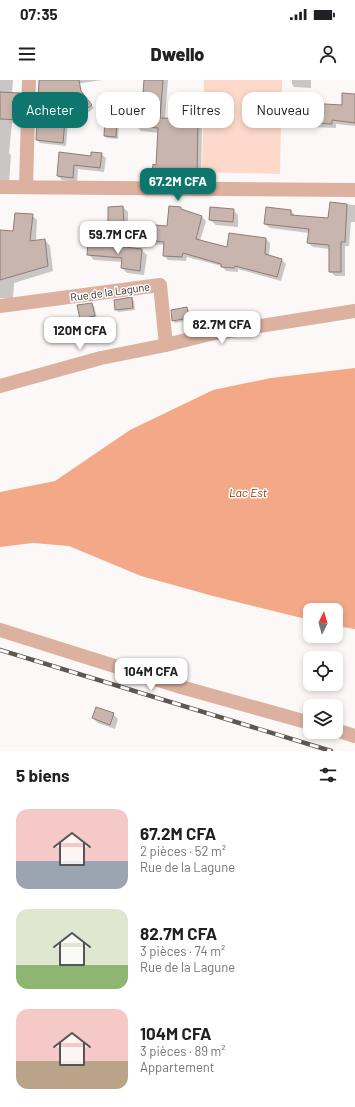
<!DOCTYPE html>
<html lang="fr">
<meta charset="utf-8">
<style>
body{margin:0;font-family:Barlow,sans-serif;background:#f2f2f2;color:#202124;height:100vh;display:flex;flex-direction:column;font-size:15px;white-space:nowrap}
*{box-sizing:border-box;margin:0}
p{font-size:13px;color:#757577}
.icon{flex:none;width:22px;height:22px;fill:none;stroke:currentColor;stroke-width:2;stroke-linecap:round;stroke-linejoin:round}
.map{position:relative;height:671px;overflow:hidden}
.sheet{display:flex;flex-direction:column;background:#fff;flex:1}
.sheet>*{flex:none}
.banner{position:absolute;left:12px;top:12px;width:331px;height:36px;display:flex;gap:8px}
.needle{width:26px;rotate:5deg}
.fabs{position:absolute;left:303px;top:523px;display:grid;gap:8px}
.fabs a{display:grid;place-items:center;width:40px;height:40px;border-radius:8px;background:#fff;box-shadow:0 2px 6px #0003;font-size:20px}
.price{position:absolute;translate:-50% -34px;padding:0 9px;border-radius:8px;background:#fff;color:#222;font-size:13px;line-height:26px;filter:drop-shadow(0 1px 2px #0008)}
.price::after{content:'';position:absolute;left:50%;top:24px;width:12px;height:9px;margin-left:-6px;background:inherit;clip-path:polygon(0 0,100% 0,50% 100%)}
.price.selected{background:#0f766e;color:#fff}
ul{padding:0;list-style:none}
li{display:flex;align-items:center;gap:12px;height:100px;padding:0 16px}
li span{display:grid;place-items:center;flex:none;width:112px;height:80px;border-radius:12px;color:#555}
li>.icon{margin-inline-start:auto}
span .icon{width:48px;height:48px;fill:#fffc;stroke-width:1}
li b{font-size:17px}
h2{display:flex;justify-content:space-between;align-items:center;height:48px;padding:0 16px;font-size:17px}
.tag{padding:0 14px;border-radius:12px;background:#fff;box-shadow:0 2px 6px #0003;font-size:14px;line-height:36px}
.tag.selected{background:#0f766e;color:#fff}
.status{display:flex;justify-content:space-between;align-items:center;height:28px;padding:0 20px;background:#fff;direction:ltr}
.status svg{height:11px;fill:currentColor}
header{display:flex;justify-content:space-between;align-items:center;height:52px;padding:0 16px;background:#fff;font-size:18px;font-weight:800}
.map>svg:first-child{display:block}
</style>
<div class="status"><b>07:35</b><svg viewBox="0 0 49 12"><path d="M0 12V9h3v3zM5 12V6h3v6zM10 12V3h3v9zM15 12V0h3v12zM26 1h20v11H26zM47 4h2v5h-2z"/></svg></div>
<header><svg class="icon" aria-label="menu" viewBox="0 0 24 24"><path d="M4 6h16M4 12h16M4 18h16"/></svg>Dwello<svg class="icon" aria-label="person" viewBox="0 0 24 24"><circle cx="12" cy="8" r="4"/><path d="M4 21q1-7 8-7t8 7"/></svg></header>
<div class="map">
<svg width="355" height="671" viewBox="0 0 355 671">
<rect width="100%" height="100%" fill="#fcf8f7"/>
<!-- green -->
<path fill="#fcd9ca" d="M204,0H282L280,94L202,92Z"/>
<!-- water -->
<path fill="#f3a887" d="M355,288V549L336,546V530H310V540L213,516L141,496L69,466L33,463L0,467V412L55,401L130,350L213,310L271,298Z"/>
<!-- shadow -->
<path fill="#0003" d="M0,0H13L12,14H20L25,19L24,44L12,43L9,73L11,75L9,103L0,106Z
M40,0H102L76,4L94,28L83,36L70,19L66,66L40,63L37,60Z
M145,0H168L165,39L197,40L202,45L201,101H158L153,96L157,86L159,53L141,51L136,46L149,39V31L143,26Z
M292,0H311V8L294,7L292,4Z
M355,15V46L336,44V48L313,47L308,42L343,26Z
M106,39L116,40L119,43L118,59L107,58L105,56Z
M60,73L92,77L101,74L106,78L104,92L78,89L77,102L62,100L58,96Z
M331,123L355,125V142H351L349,166H345V196H335L330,191V169L313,167L308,163L309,153L270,148L265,144L291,131L296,136L329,139Z
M123,127L128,132V150L115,151L109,146Z
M180,128L184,131L202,137L206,141L200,161L227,168L266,159L270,163L269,176L282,180L286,184L281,201L238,189V192L226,191L222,186L187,177L186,181L168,180L164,176L165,165L146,164L142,160L168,147Z
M233,130L238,135V147L216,145L210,140Z
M32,135L37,140L36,161L45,160L50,166L53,191L14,203L13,219L0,218V151L14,152Z
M142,170L147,175L144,195L127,193L122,188L123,182L94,180L89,175Z
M132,218L134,221L135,230L118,232L116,229Z
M91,224L94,226L97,239L84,241L81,239Z
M187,228L189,231L191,240L175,243L173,240Z
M113,634L118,639L115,649L98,643L93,638Z"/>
<!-- building -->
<path fill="#c8b5ae" stroke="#8e7d75" d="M39,0H79L81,11L92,25L79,34L67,17L63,63L36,60Z
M144,0H163L160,38L198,39L197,97L152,96L153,84L156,85L158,48L135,46V38H148V27L142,26Z
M0,12L20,13L19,40L0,39Z
M342,13L355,14V43L332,40V44L307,43L308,23L342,25Z
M105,38L117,39L116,57L104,56Z
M59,72L91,76V72L102,73L100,88L74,85L73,98L57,96Z
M330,122L347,124L345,162H341V192H329V165L307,163L309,149L264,144L266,127L291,130V135L328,138Z
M123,126L124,146H108V127Z
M169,126L181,127V129L202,136L196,159L227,167L229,153L266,158L265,174L282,179L277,197L235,186L234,188L221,187V184L183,173L182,177L163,176L164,162L141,160L142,144L167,146Z
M210,127L234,129L233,142L209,140Z
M15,133L33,134L30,161L45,159L48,186L0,200V150L13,151Z
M88,163L142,169L140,191L121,188L122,178L87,175Z
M132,217L133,228L115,230L114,220Z
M92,223L95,236L80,239L77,225Z
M187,227L189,238L172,241L171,230Z
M96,627L114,633L110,645L92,638Z"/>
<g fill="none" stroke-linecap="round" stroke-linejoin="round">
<!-- minor -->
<path stroke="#dcb19f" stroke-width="14" d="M0,107L355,110
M26,107L29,0
M0,226L160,205L166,265L210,254L355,231
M0,306L101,278L166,265
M0,550L181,607L310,643
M336,650L355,656"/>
<!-- rail casing -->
<g stroke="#5e5754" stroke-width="4.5">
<path id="rail" d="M0,570L331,671"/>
</g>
<!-- rail -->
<use href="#rail" stroke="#fff" stroke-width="3" stroke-dasharray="9" stroke-linecap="butt"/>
</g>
<g text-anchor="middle" stroke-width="3" stroke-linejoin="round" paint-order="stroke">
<!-- street labels -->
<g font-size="11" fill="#362e2b" stroke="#fff">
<text transform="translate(110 212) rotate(-8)" y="4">Rue de la Lagune</text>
</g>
<!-- water labels -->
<g font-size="12" font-style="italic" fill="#853402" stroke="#fff">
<text x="248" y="417">Lac Est</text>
</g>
</g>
</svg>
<div class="fabs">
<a><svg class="needle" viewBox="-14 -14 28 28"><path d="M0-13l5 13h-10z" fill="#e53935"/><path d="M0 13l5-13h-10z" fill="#757577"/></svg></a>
<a><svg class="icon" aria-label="locate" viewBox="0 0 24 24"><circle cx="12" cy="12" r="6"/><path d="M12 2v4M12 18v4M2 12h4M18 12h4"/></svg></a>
<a><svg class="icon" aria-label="layers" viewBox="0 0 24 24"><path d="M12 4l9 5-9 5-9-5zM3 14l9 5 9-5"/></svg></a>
</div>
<b class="price selected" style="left:178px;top:122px">67.2M CFA</b>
<b class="price" style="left:118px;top:175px">59.7M CFA</b>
<b class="price" style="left:222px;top:265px">82.7M CFA</b>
<b class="price" style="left:80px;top:271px">120M CFA</b>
<b class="price" style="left:151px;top:612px">104M CFA</b>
<div class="banner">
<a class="tag selected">Acheter</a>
<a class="tag">Louer</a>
<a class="tag">Filtres</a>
<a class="tag">Nouveau</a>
</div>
</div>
<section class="sheet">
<h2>5 biens<svg class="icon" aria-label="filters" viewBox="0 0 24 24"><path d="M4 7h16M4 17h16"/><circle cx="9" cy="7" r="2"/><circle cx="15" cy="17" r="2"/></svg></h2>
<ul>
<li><span style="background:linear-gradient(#f6c9c9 65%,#9aa5b1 0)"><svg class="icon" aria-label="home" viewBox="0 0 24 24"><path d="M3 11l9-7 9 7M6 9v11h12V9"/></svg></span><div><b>67.2M CFA</b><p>2 pièces · 52 m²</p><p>Rue de la Lagune</p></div></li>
<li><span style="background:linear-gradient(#dfe7d0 70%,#8fb573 0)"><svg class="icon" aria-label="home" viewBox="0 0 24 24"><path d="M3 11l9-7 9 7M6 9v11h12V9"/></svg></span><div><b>82.7M CFA</b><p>3 pièces · 74 m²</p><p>Rue de la Lagune</p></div></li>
<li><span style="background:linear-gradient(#f6c9c9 65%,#b9a48a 0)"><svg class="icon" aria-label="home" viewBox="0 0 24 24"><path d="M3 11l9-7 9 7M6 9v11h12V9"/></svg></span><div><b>104M CFA</b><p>3 pièces · 89 m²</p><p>Appartement</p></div></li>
</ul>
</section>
